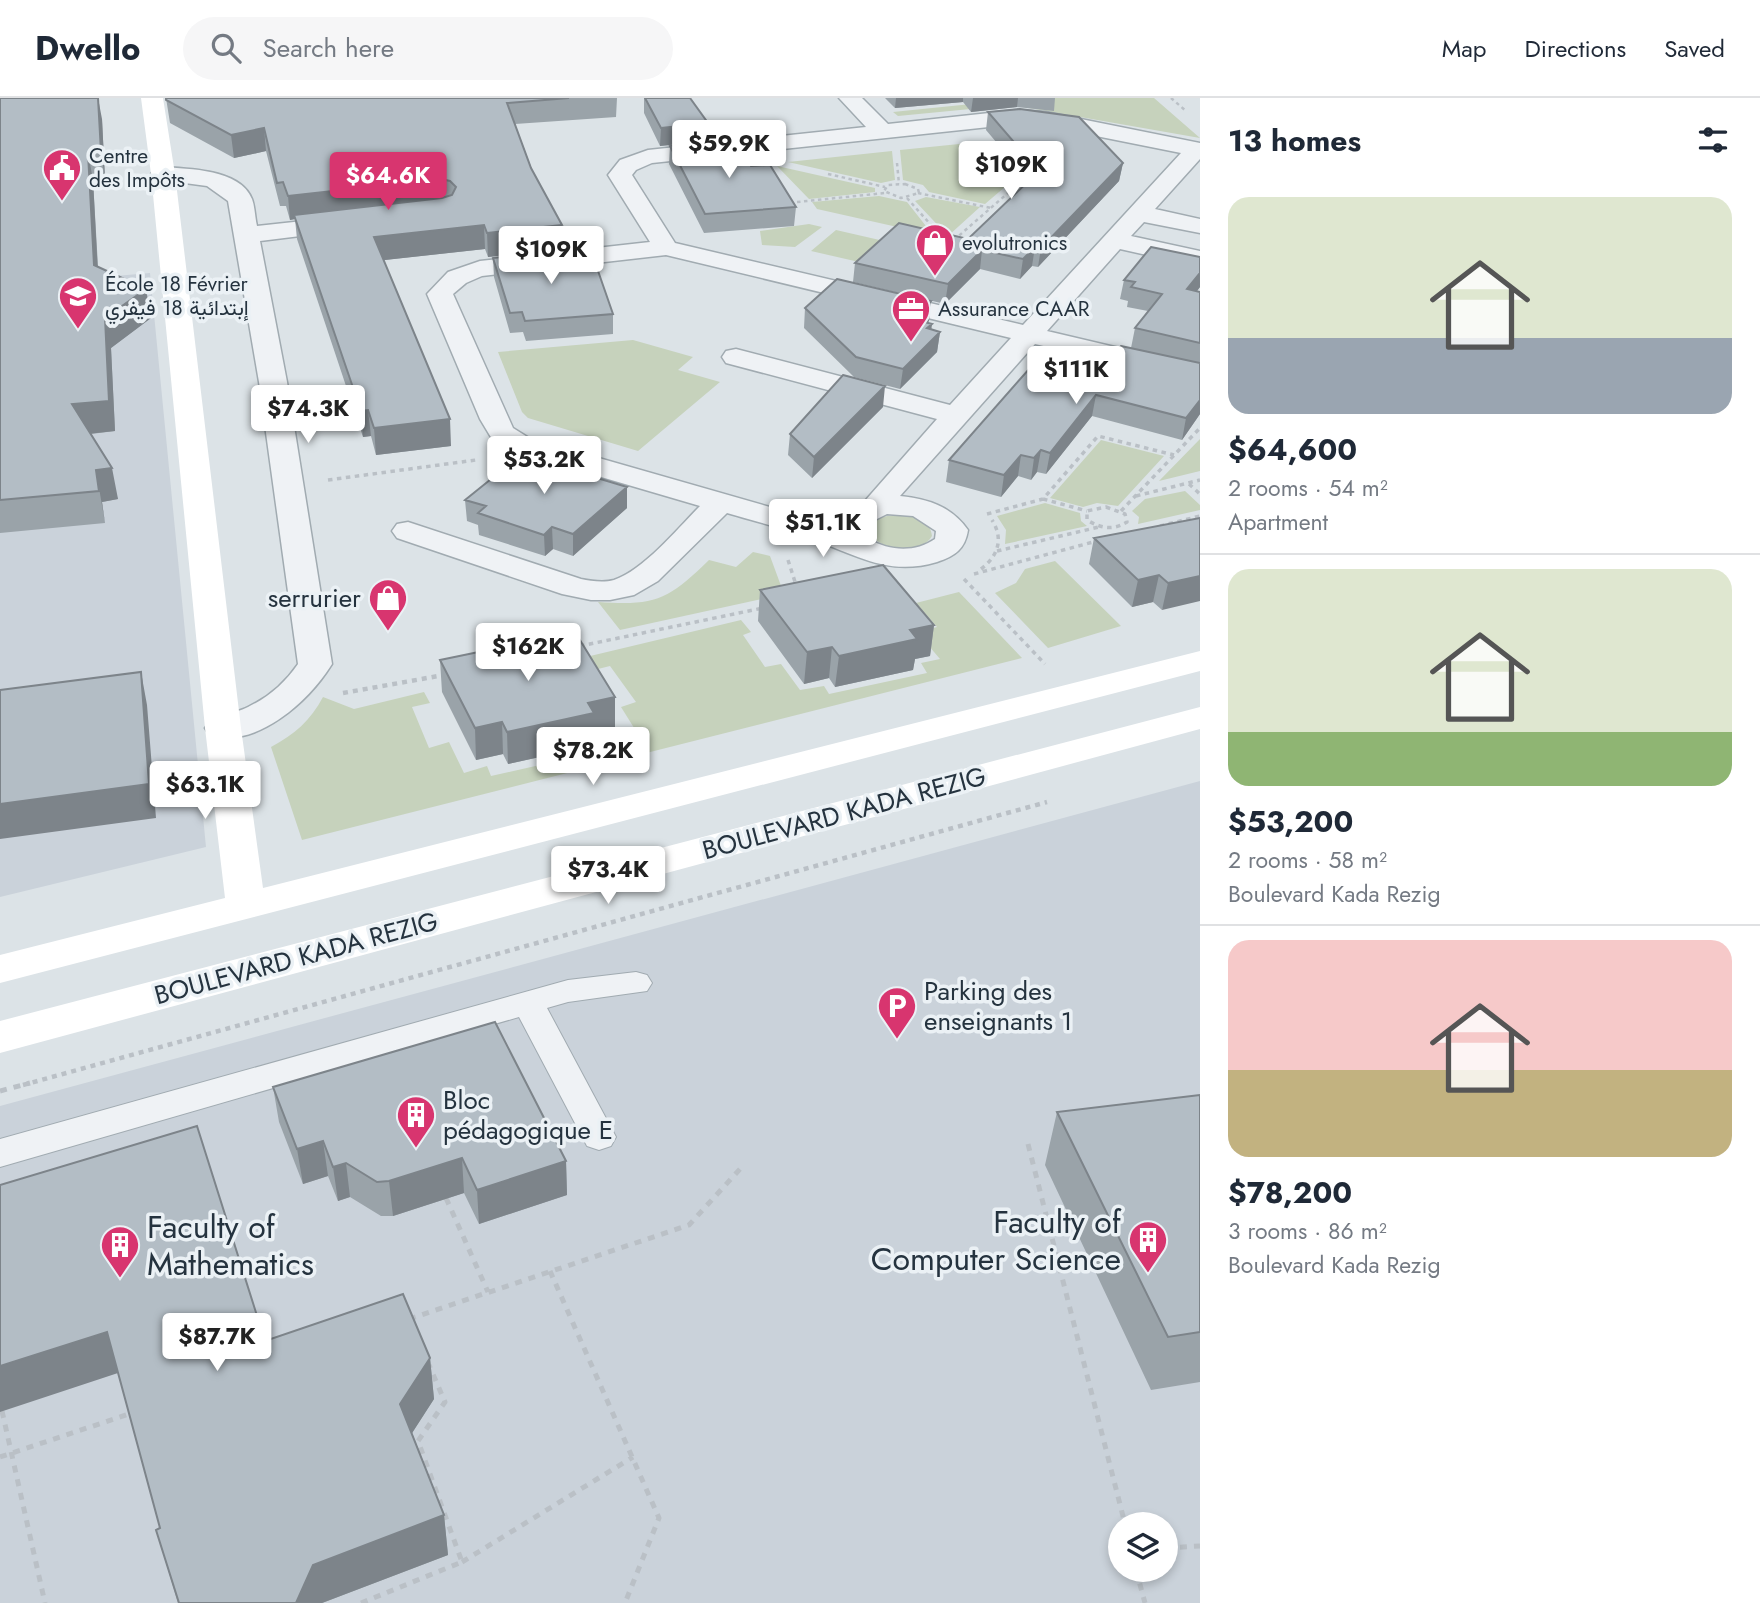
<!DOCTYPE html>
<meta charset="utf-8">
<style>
body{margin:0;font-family:Jost,Vazirmatn,sans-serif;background:#f6f6f7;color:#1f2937;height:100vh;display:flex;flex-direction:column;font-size:26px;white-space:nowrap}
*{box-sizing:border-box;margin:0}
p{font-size:23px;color:#747a83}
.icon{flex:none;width:38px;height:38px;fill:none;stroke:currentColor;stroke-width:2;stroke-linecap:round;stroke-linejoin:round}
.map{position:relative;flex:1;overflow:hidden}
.panel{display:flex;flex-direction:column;background:#fff;width:560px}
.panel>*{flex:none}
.tools{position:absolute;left:1108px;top:1414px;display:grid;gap:14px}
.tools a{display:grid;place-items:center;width:70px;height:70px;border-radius:50%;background:#fff;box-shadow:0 4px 10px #0003;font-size:35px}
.price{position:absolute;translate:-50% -60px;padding:0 16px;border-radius:7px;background:#fff;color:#222;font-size:23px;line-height:46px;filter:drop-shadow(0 2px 4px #0008)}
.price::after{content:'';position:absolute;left:50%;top:42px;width:21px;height:16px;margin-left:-10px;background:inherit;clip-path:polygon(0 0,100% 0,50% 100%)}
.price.current{background:#d8356f;color:#fff}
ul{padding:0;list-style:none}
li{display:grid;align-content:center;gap:14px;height:371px;padding:0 28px}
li+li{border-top:2px solid #e0e1e3}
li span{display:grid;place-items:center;height:217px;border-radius:21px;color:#555}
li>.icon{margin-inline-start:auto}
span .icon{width:126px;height:126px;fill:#fffc;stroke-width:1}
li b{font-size:30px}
h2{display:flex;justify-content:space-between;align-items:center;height:84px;padding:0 28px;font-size:30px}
header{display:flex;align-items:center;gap:42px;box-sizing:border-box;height:98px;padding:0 35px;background:#fff;border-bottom:2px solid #e0e1e3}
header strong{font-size:33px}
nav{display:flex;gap:38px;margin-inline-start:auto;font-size:24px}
.search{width:490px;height:63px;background:#f6f6f7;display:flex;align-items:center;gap:18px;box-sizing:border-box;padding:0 24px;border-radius:38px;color:#747a83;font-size:26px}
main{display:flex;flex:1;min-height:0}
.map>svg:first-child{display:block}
</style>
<header>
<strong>Dwello</strong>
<div class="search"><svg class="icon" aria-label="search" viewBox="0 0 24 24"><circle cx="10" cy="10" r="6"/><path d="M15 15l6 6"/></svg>Search here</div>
<nav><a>Map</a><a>Directions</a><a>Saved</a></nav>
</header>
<main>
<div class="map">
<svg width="1200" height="1505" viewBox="0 0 1200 1505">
<rect width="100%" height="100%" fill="#dce3e7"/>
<!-- built -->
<path fill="#cad2da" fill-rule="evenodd" d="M150,175L206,749L0,799V188Z
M1200,683V1505H0V1008ZM1120,1426H1166V1472H1120Z"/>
<!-- green -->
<path fill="#c6d2bc" d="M1030,0H1154L1200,40L1012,7L898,18L893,14Z
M969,45L1006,88L985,106L929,94L923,87L903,82L900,52Z
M892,53L895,82L881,85L788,64Z
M777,68L875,90V94L809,101Z
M879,98L907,104L933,137L817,111L812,104Z
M926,99L980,109L948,138L915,103Z
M809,126L822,129L795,149L762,147L760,133Z
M836,132L884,143L859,164L811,153Z
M633,242L693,259L678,272L720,284L638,353L528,320L522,314L498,254Z
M1200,341V373L1159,383Z
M1101,342L1164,358L1118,408L1097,405L1083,409L1050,400Z
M1185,393L1200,407V412L1138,426L1139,419L1132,413L1145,401Z
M1045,405L1080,415L1081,423L1087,428L1005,446L1006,432L997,418Z
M905,417C917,420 931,424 932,438C920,458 886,453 871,438L869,430C877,417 891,417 905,417Z
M753,454L770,458L784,496L620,532L598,504C656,508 668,502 709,462L736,469Z
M1055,463L1121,528L1048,550L995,495L1016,485L1025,471Z
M959,494L1022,560L302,742L271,649C294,637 311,622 323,599L354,611L424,594L430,605L412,609L429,650L449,644L464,675L487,668L491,678L615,650L609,642L636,633L621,609L636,604L610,568L594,572L586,559L741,522L751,534L743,537L765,569L781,566L800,592L824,588L829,596L927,575L921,565L940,561L917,534L937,529L916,505Z"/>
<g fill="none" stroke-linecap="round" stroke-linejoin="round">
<!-- lane casing -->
<g stroke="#a1abb1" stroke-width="2">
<path id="lane" d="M636,874L647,877L652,885L647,893L568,904L547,910L616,1039L611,1048L599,1052L587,1048L519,919L0,1069V1041L568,882Z"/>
</g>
<!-- street casing -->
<g stroke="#a1abb1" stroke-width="3">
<path id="street" d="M839,0H862L888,26L1017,12L1046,14L1200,45V61L1155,111L1200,121V135L1144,124L1131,138L1200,153V169L1120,151L1047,233L1200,269V285L1035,246L900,398C928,401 951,408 968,432C965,451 955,458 937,464C887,479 855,456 809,440C783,430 754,423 727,415L658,483L634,497L610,502H591L562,496L397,440L392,433L397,426L408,424L581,481C591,483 603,485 614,482C644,472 678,430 700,408L509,352L492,341L480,321L427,196L448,174L480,163L650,144L608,77L620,62L648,52L866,29ZM1017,26L1046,28L1181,55L1023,227L675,145L632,77L636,72L652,65ZM666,157L1011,240L950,307L736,251L726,253L722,259L726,265L937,321L864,404L841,415L836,428L529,340L513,330L453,196L466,185L482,178ZM887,416L913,418L936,433L935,441C915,455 889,453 869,441L867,426Z
M163,69C189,71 240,71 252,101C255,109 255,120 257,128L349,118L358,120L361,125L358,130L349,132L260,143L287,284L332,566C309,603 258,650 210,638L205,630C214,617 234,616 248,609C269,599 285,585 298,566L259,284L228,103L207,88L155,81L151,76L155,71Z"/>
</g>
<!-- path-far3 -->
<path stroke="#bac0c6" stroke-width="2.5" stroke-dasharray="3.5 3.5" stroke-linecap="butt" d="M1171,0L1186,13
M99,55L121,53
M897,65L899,86
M828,76L885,89
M905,86L918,91L919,95L901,100L884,93L888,87Z
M918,95L991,110
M907,100L939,136
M797,104L885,95
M954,142L1016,88L989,56"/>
<!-- path-far2 -->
<path stroke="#bac0c6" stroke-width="3.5" stroke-dasharray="4.5 4.5" stroke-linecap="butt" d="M328,382L476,362
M1189,386L1200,396
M1136,398L1200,382
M1043,401L1087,413
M1106,409L1125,416L1127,424C1113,433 1100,430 1087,422V413Z
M1121,413L1200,330
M987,416L1043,401L1098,338L1174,357
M1160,428L1200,418
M997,453L1099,429
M788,462L797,490
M981,471C998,458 1004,441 992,422
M974,476L1097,443
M964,481L1045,566
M580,548L763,510"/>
<!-- path-far1 -->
<path stroke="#bac0c6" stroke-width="4.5" stroke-dasharray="5 5" stroke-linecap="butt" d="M343,595L444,577
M23,987L1047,704"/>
<!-- path -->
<path stroke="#bac0c6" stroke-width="5" stroke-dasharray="7 7" stroke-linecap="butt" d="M0,993L30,985
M1028,1046L1125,1426
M446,1100L488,1194
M550,1173L659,1420L625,1505
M409,1221L689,1127L740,1071
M2,1313L45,1505
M0,1359L132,1315
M1166,1450L1200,1448
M462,1464L633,1359
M1136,1472L1145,1505
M361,1505L462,1464L418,1343L445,1304L429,1267"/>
<!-- lane -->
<use href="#lane" fill="#eff2f5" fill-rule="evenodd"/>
<!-- street -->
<use href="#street" fill="#eff2f5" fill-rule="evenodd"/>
<!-- secondary -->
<path fill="#fff" fill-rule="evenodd" d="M141,0H163L175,76L241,630L263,790L1200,553V573L0,885V857L225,800L205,630L151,76Z
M1200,609V631L0,955V923Z"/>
</g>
<!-- wall -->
<path fill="#9aa3a9" d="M0,0L102,21L105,81L93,82L98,168L151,220L111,250L115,333L91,336L118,401L102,404L105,425L0,435Z
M166,0H617L616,19L515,26L562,151L488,159L485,151L384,162L451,348L376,357L371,338L363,339L297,141L295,121L290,122L286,108H280L266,53L234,60L170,25Z
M644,0H690L707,43L660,48L644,15Z
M885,0H1055L1054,13L1017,9L971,14L963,4L895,10Z
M988,14L1123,65L1119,83L1038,169L1032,168L1020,181L980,171L945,206L853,184L855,165L968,141L1029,83L986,32Z
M670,48L751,68L796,109L794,128L704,135L669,66Z
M493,160L583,171L613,216V236L526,243L523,234L510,235L494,179Z
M1124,182L1200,189L1197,193L1200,194V316L1182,342L1092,318L1046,376L1037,374L1031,382L1018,378L1001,399L946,384L949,362L1091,286L1131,250L1135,230L1148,213L1127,209L1128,203L1120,201Z
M805,210L929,223L927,225L931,232L940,234L937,254L900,291L854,279L804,230Z
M883,309L812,380L788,357L790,336Z
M465,402L627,410L573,458L553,451L545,458L479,437L478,427L467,423Z
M1200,420L1162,512L1153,504L1132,509L1089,466L1094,440Z
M760,492L934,527L930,558L915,561L913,572L835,589L829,580L804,586L758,523Z
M440,562L615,599V631L594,636V647L508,666L503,656L476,662L442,594Z
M273,989L566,1063L567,1097L479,1126L464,1095L393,1118H381L350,1099L338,1103L328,1078L303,1086L279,1024Z
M1200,997V1284L1151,1292L1045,1067L1057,1014Z
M0,1087L265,1243L430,1260L434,1301L412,1335L444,1417L448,1457L322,1505H178L156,1432L160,1430L118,1275Z"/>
<!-- shaded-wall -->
<path fill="#7d848a" d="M98,0L102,21L105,81L101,54Z
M896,0H963V4L895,10Z
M973,0H1018L1017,9L971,14Z
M708,25L707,43L660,48L661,30Z
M264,30L266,53L234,60L231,37Z
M88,55L93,82L99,195L94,167Z
M1123,65L1119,83L1038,169L1041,150Z
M441,81L443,104L294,117L295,121L290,122L288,98Z
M484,127L485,151L376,163L374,139Z
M562,127V151L488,159L487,135Z
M1035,149L1032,168L1020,181L1023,161Z
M982,152L980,171L945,206L948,186Z
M1200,175V189L1183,211L1187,191Z
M146,191L151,220L111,250L115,333L78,337L72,306L105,220Z
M931,203L929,223L911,241L913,221Z
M932,226L930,243L940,234L937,254L900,291L903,271L927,230Z
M885,288L883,309L812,380L814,359Z
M1096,297L1092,318L1046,376L1050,355Z
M1200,302V316L1182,342L1186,320Z
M368,312L371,338L363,339L361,313Z
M450,321L451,348L376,357L374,330Z
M1041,352L1037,374L1031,382L1034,360Z
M1021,357L1018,378L1001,399L1004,377Z
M112,370L118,401L102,404L105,425L96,372Z
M627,389V410L573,458V436Z
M552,429L553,451L545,458L544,437Z
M1159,477L1153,504L1132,509L1138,482Z
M1200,478V503L1162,512L1168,485Z
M934,527L930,558L915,561L913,572L835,589L839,558L910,532Z
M832,549L829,580L804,586L807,554Z
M141,574L147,607L156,720L0,741V706Z
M615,599V631L594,636V647L508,666L507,634L588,605Z
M502,624L503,656L476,662L475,630Z
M323,1043L328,1078L303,1086L297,1051Z
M462,1060L464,1095L393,1118L389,1083Z
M566,1063L567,1097L479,1126L477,1092Z
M346,1065L350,1099L338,1103L333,1069Z
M107,1234L118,1275L0,1314V1268Z
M430,1260L434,1301L405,1346L400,1306Z
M444,1417L448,1457L322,1505H296L313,1467Z"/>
<!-- building -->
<path fill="#b3bdc5" stroke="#7d848a" stroke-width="2" d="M0,0H98L101,54L88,55L94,167L146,191L105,220L109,303L72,306L112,370L96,372L99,393L0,402Z
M166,0H569L507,5L531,70L562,127L487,135L484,127L374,139L450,321L374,330L368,312L361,313L294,117L442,100L452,97L456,89L450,83L441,81L288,98L283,84L277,85L264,30L231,37L166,2Z
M645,0H690L708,25L661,30Z
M1020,11L1079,19L1123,65L1041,150L1035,149L1023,161L982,152L948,186L855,165L899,125L968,141L1039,73L988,14Z
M720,43L737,65H749L751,68L770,67L796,109L705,116L670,48Z
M1151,149L1200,159V175L1187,191L1200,194V245L1135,230L1162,196L1131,189L1135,184L1124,182Z
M572,151L583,171L597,170L613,216L525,223L522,214L510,215L493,160Z
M837,181L931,203L913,221L932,226L927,230L940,234L903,271L856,259L805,210Z
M1121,248L1200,265V302L1186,320L1096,297L1050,355L1041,352L1034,360L1021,357L1004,377L949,362L1029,271L1091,286Z
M843,277L885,288L814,359L790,336Z
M521,357L627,389L573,436L552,429L544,437L478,415L486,408L465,402Z
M1200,420V478L1168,485L1159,477L1138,482L1094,440Z
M883,467L934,527L910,532L917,541L839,558L832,549L807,554L760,492Z
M575,534L615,599L588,605L594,615L507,634L502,624L475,630L440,562Z
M141,574L149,686L0,706V592Z
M495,924L566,1063L477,1092L462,1060L389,1083L377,1084L346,1065L333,1069L323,1043L297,1051L273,989Z
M1200,997V1234L1168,1239L1057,1014Z
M197,1028L265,1243L403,1196L430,1260L400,1306L444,1417L313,1467L296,1505H179L156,1432L160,1430L107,1234L0,1268V1087Z"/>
<!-- icons -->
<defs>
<g id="civic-pin" transform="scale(2.0125)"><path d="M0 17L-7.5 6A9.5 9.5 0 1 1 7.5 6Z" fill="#d8356f" stroke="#ebf1f5"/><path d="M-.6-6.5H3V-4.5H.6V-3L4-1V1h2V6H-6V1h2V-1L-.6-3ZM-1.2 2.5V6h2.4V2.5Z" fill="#fff"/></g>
<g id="shop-pin" transform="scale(2.0125)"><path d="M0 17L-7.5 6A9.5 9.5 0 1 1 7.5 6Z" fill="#d8356f" stroke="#ebf1f5"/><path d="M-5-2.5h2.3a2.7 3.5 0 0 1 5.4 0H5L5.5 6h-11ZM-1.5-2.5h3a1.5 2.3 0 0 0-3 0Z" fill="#fff"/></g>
<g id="school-pin" transform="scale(2.0125)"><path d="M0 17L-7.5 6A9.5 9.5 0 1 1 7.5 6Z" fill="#d8356f" stroke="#ebf1f5"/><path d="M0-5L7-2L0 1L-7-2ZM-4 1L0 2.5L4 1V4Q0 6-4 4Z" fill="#fff"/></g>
<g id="office-pin" transform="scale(2.0125)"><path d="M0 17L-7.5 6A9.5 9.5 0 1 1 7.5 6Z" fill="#d8356f" stroke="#ebf1f5"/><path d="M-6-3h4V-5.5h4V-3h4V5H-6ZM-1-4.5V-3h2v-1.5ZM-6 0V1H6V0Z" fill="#fff"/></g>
<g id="parking-pin" transform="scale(2.0125)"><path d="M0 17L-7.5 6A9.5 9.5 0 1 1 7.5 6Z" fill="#d8356f" stroke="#ebf1f5"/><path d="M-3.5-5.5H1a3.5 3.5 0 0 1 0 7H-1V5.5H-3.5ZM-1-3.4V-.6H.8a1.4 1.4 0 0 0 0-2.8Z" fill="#fff"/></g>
<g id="building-pin" transform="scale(2.0125)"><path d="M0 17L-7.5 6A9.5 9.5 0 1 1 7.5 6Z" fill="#d8356f" stroke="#ebf1f5"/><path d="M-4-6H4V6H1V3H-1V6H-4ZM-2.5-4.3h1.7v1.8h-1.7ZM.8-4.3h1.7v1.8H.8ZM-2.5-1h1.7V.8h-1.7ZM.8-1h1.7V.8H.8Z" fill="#fff"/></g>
</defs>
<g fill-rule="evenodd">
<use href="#civic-pin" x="62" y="70"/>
<use href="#shop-pin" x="935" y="145"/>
<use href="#school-pin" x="78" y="198"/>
<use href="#office-pin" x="911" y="211"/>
<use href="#shop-pin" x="388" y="500"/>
<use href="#parking-pin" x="897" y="908"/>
<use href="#building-pin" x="416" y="1017"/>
<use href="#building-pin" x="1148" y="1142"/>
<use href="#building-pin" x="120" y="1147"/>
</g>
<g text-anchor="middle" stroke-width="7" stroke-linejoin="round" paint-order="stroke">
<!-- far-poi labels -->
<g font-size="21" fill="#25333f" stroke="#ebf1f5" text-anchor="start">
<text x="89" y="65">Centre<tspan x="89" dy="24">des Impôts</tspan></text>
<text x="962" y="152">evolutronics</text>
<text x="105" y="193">École 18 Février<tspan x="105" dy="24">إبتدائية 18 فيفري</tspan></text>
<text x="938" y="218">Assurance CAAR</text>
</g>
<!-- poi labels -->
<g font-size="26" fill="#25333f" stroke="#ebf1f5" text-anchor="start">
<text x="361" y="509" text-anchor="end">serrurier</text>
<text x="924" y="902">Parking des<tspan x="924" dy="30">enseignants 1</tspan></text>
<text x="443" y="1011">Bloc<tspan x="443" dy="30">pédagogique E</tspan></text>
</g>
<!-- street labels -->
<g font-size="26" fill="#25333f" stroke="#ebf1f5">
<text transform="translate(844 715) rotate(-15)" y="9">BOULEVARD KADA REZIG</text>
<text transform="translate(296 860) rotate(-15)" y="9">BOULEVARD KADA REZIG</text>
</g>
<!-- near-poi labels -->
<g font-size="32" fill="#25333f" stroke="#ebf1f5" text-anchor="end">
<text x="1121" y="1135">Faculty of<tspan x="1121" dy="37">Computer Science</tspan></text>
<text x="147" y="1140" text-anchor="start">Faculty of<tspan x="147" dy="37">Mathematics</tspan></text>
</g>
</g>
</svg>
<div class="tools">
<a><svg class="icon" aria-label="layers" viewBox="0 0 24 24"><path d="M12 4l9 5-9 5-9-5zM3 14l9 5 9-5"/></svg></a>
</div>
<b class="price" style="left:729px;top:82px">$59.9K</b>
<b class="price" style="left:1011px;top:103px">$109K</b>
<b class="price current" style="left:388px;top:114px">$64.6K</b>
<b class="price" style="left:551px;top:188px">$109K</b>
<b class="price" style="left:1076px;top:308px">$111K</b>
<b class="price" style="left:308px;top:347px">$74.3K</b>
<b class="price" style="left:544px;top:398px">$53.2K</b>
<b class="price" style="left:823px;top:461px">$51.1K</b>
<b class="price" style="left:528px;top:585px">$162K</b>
<b class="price" style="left:593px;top:689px">$78.2K</b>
<b class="price" style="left:205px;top:723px">$63.1K</b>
<b class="price" style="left:608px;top:808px">$73.4K</b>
<b class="price" style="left:217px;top:1275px">$87.7K</b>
</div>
<section class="panel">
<h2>13 homes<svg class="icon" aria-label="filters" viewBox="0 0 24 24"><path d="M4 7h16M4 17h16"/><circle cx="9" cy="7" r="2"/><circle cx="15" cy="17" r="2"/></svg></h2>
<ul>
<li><span style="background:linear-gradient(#dfe7d0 65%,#9aa5b1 0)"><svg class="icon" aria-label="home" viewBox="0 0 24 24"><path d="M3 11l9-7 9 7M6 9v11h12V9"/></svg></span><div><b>$64,600</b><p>2 rooms · 54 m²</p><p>Apartment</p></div></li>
<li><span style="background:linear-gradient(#dfe7d0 75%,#8fb573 0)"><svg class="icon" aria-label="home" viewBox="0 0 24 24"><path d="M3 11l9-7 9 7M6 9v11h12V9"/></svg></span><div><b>$53,200</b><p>2 rooms · 58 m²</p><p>Boulevard Kada Rezig</p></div></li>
<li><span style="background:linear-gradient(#f6c9c9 60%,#c2b280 0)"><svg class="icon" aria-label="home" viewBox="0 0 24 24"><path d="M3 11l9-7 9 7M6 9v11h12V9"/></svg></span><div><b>$78,200</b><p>3 rooms · 86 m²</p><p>Boulevard Kada Rezig</p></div></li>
</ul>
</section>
</main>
